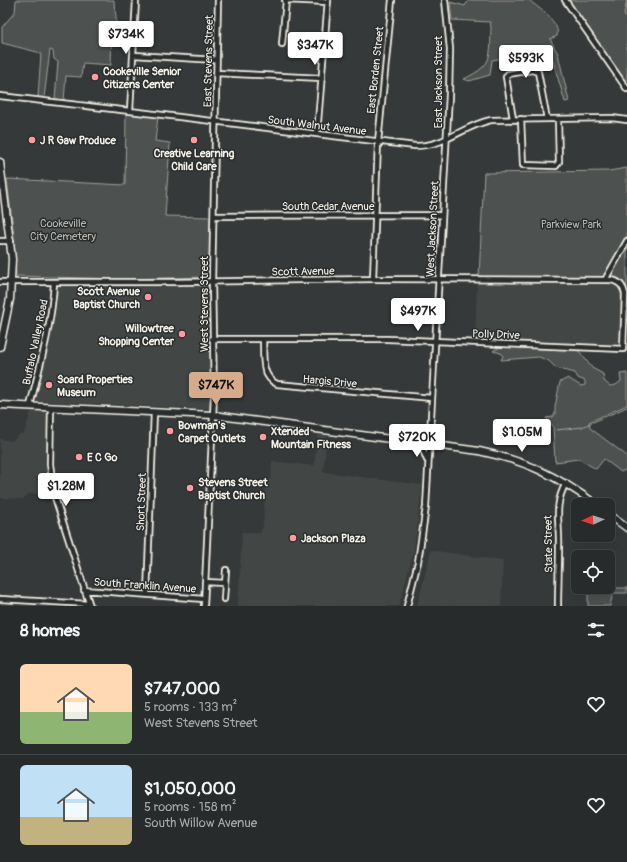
<!DOCTYPE html>
<meta charset="utf-8">
<style>
body{margin:0;font-family:Pangolin,sans-serif;background:#303333;color:#f1f3f6;height:100vh;display:flex;flex-direction:column;font-size:15px;white-space:nowrap}
*{box-sizing:border-box;margin:0}
p{font-size:13px;color:#a5a7a9}
.icon{flex:none;width:22px;height:22px;fill:none;stroke:currentColor;stroke-width:2;stroke-linecap:round;stroke-linejoin:round}
.map{position:relative;height:606px;overflow:hidden}
.panel{display:flex;flex-direction:column;background:#282b2b;flex:1}
.panel>*{flex:none}
.needle{width:26px;rotate:267deg}
.buttons{position:absolute;left:571px;top:498px;display:grid;gap:8px}
.buttons a{display:grid;place-items:center;width:44px;height:44px;border-radius:6px;background:#282b2b;box-shadow:0 4px 16px #0002,0 0 0 1px #444747;font-size:20px}
.price{position:absolute;translate:-50% -34px;padding:0 9px;border-radius:4px;background:#fff;color:#222;font-size:13px;line-height:26px;filter:drop-shadow(0 1px 2px #0008)}
.price::after{content:'';position:absolute;left:50%;top:24px;width:12px;height:9px;margin-left:-6px;background:inherit;clip-path:polygon(0 0,100% 0,50% 100%)}
.price.current{background:#d6ab8b;color:#111}
ul{padding:0;list-style:none}
li{display:flex;align-items:center;gap:12px;height:100px;padding:0 20px}
li+li{border-top:1px solid #444747}
li span{display:grid;place-items:center;flex:none;width:112px;height:80px;border-radius:6px;color:#555}
li>.icon{margin-inline-start:auto}
span .icon{width:48px;height:48px;fill:#fffc;stroke-width:1}
li b{font-size:17px}
h2{display:flex;justify-content:space-between;align-items:center;height:48px;padding:0 20px;font-size:17px}
.map>svg:first-child{display:block}
</style>
<div class="map">
<svg width="627" height="606" viewBox="0 0 627 606">
<rect width="100%" height="100%" fill="#363939"/>
<filter id="ink" filterUnits="userSpaceOnUse"><feTurbulence type="fractalNoise" baseFrequency=".025" numOctaves="2"/><feDisplacementMap in="SourceGraphic" scale="8" xChannelSelector="R" yChannelSelector="G"/><feConvolveMatrix kernelMatrix="1 2 1 2 8 2 1 2 1" color-interpolation-filters="sRGB"/></filter>
<g filter="url(#ink)">
<!-- built -->
<path fill="#434645" d="M615,283L619,284L623,292L621,341L616,346L475,339L477,284Z
M58,286H207L209,288V302L210,407L208,409L36,401L35,395L51,335Z
M31,411H45L48,414L49,475L51,493L28,494L23,499L0,498V439L12,441L20,434H24Z
M318,434L327,436L323,472L422,485L414,550L399,606H238L242,532L260,533L263,526L266,479H271L272,461L314,466Z
M431,550L503,561L501,606H417Z"/>
<!-- green -->
<path fill="#4e514f" stroke="#a1a19c" d="M16,0H114C114,14 119,17 114,30L112,29L111,65L83,63L81,77L66,76L64,100L55,99L58,62L54,59L53,51L50,50L44,98L38,97L41,53L2,43V27L15,12Z
M469,0H529C538,8 561,22 557,36L550,39L558,54L569,101L565,102L550,51L492,60L490,75L469,81L464,79C470,76 478,72 483,67C493,59 490,38 491,27L490,22L452,20L450,2L465,6Z
M564,0H627V89Z
M126,113L158,117L155,141L170,143L165,216L211,217L209,277L120,279L16,276L14,237L7,179L125,185Z
M627,168V294C625,284 621,280 612,277H479L484,173L609,171Z
M500,347L571,349L579,351L592,368L603,374L604,381L610,386L616,385L621,381L620,374L627,373V405L589,422L590,428L627,456V469L621,472L604,459L596,469L579,459L555,462L553,426L546,418L553,417L555,414V407L560,382L568,378L581,386L585,385V381L578,378L575,373L556,368L549,361L539,357L501,360L503,356L501,353L493,351Z
M608,586L612,588H627V593H613L610,606H588V587Z"/>
<g fill="none" stroke-linecap="round" stroke-linejoin="round">
<!-- stream -->
<path stroke="#a8a7a1" stroke-width="1" d="M627,1L624,14L627,22
M557,430L582,427L627,407"/>
<!-- minor casing -->
<g stroke="#f4f1e8" stroke-width="8">
<path id="minor" d="M285,0L328,2
M565,0L627,89
M282,44L286,0
M134,55L216,60
M216,73L322,78
M0,96L130,111L415,146C447,146 462,126 491,120L612,118L627,120
M130,111L136,0
M513,119L506,77L508,74L532,70L538,72L547,119
M521,119L523,165L556,166L559,162L558,119
M317,134L328,0
M214,216L441,215
M0,241H11
M373,279L378,142L392,0
M605,280L627,241
M0,282H174L373,279L612,280C620,282 623,286 625,294L623,349L388,339H212
M263,339C264,355 260,376 277,384L432,398
M30,406C40,365 52,324 54,282
M51,407L50,464L54,494L90,606
M417,443L423,450L427,460
M205,582L225,583
M84,590L204,599
M147,594L154,412
M0,599L89,604
M224,599L226,570
M204,606L214,395L212,281L218,0
M407,606L418,562L426,507L449,95L450,49L445,0
M558,606C558,586 559,567 559,547C560,522 553,506 566,483"/>
</g>
<!-- major casing -->
<g stroke="#f4f1e8" stroke-width="9">
<path id="major" d="M0,162L12,259L10,299L0,347
M0,405L213,415L479,451C527,461 557,476 597,505
M608,514L627,528"/>
</g>
<!-- minor -->
<use href="#minor" stroke="#2a2d2e" stroke-width="4.5"/>
<!-- major -->
<use href="#major" stroke="#2a2d2e" stroke-width="6"/>
</g>
</g>
<!-- markers -->
<g fill="#ff9aa2" stroke="#2a2d2e" stroke-width="1.5">
<circle cx="95" cy="77" r="4"/>
<circle cx="32" cy="140" r="4"/>
<circle cx="194" cy="140" r="4"/>
<circle cx="148" cy="297" r="4"/>
<circle cx="182" cy="334" r="4"/>
<circle cx="49" cy="385" r="4"/>
<circle cx="170" cy="431" r="4"/>
<circle cx="263" cy="437" r="4"/>
<circle cx="79" cy="457" r="4"/>
<circle cx="190" cy="488" r="4"/>
<circle cx="293" cy="538" r="4"/>
</g>
<g text-anchor="middle" stroke-width="3" stroke-linejoin="round" paint-order="stroke">
<!-- street labels -->
<g font-size="11" fill="#f4f1e8" stroke="#2a2d2e">
<text transform="translate(208 61) rotate(-89)" y="4">East Stevens Street</text>
<text transform="translate(375 70) rotate(-84)" y="4">East Borden Street</text>
<text transform="translate(438 82) rotate(-90)" y="4">East Jackson Street</text>
<text transform="translate(317 125) rotate(7)" y="4">South Walnut Avenue</text>
<text x="328" y="210">South Cedar Avenue</text>
<text transform="translate(432 229) rotate(-87)" y="4">West Jackson Street</text>
<text transform="translate(303 271) rotate(-1)" y="4">Scott Avenue</text>
<text transform="translate(204 304) rotate(-90)" y="4">West Stevens Street</text>
<text transform="translate(496 334) rotate(2)" y="4">Polly Drive</text>
<text transform="translate(35 342) rotate(-78)" y="4">Buffalo Valley Road</text>
<text transform="translate(330 381) rotate(5)" y="4">Hargis Drive</text>
<text transform="translate(141 502) rotate(-88)" y="4">Short Street</text>
<text transform="translate(548 544) rotate(-91)" y="4">State Street</text>
<text transform="translate(145 585) rotate(4)" y="4">South Franklin Avenue</text>
</g>
<!-- poi labels -->
<g font-size="11" font-weight="bold" fill="#f4f1e8" stroke="#2a2d2e" text-anchor="start">
<text x="103" y="75">Cookeville Senior<tspan x="103" dy="13">Citizens Center</tspan></text>
<text x="40" y="144">J R Gaw Produce</text>
<text x="194" y="157" text-anchor="middle">Creative Learning<tspan x="194" dy="13">Child Care</tspan></text>
<text x="140" y="295" text-anchor="end">Scott Avenue<tspan x="140" dy="13">Baptist Church</tspan></text>
<text x="174" y="332" text-anchor="end">Willowtree<tspan x="174" dy="13">Shopping Center</tspan></text>
<text x="57" y="383">Soard Properties<tspan x="57" dy="13">Museum</tspan></text>
<text x="178" y="429">Bowman's<tspan x="178" dy="13">Carpet Outlets</tspan></text>
<text x="271" y="435">Xtended<tspan x="271" dy="13">Mountain Fitness</tspan></text>
<text x="87" y="461">E C Go</text>
<text x="198" y="486">Stevens Street<tspan x="198" dy="13">Baptist Church</tspan></text>
<text x="301" y="542">Jackson Plaza</text>
</g>
<!-- park labels -->
<g font-size="11" fill="#bab9b2" stroke="#2a2d2e">
<text x="63" y="227">Cookeville<tspan x="63" dy="13">City Cemetery</tspan></text>
<text x="571" y="228">Parkview Park</text>
</g>
</g>
</svg>
<div class="buttons">
<a><svg class="needle" viewBox="-14 -14 28 28"><path d="M0-13l5 13h-10z" fill="#e53935"/><path d="M0 13l5-13h-10z" fill="#a5a7a9"/></svg></a>
<a><svg class="icon" aria-label="locate" viewBox="0 0 24 24"><circle cx="12" cy="12" r="6"/><path d="M12 2v4M12 18v4M2 12h4M18 12h4"/></svg></a>
</div>
<b class="price" style="left:126px;top:55px">$734K</b>
<b class="price" style="left:315px;top:66px">$347K</b>
<b class="price" style="left:526px;top:79px">$593K</b>
<b class="price" style="left:418px;top:332px">$497K</b>
<b class="price current" style="left:216px;top:406px">$747K</b>
<b class="price" style="left:522px;top:453px">$1.05M</b>
<b class="price" style="left:417px;top:458px">$720K</b>
<b class="price" style="left:66px;top:507px">$1.28M</b>
</div>
<section class="panel">
<h2>8 homes<svg class="icon" aria-label="filters" viewBox="0 0 24 24"><path d="M4 7h16M4 17h16"/><circle cx="9" cy="7" r="2"/><circle cx="15" cy="17" r="2"/></svg></h2>
<ul>
<li><span style="background:linear-gradient(#ffd9b3 60%,#8fb573 0)"><svg class="icon" aria-label="home" viewBox="0 0 24 24"><path d="M3 11l9-7 9 7M6 9v11h12V9"/></svg></span><div><b>$747,000</b><p>5 rooms · 133 m²</p><p>West Stevens Street</p></div><svg class="icon" aria-label="heart" viewBox="0 0 24 24"><path d="M12 20l-8-8c-3-5 5-10 8-4 3-6 11-1 8 4z"/></svg></li>
<li><span style="background:linear-gradient(#bfe0f5 65%,#c2b280 0)"><svg class="icon" aria-label="home" viewBox="0 0 24 24"><path d="M3 11l9-7 9 7M6 9v11h12V9"/></svg></span><div><b>$1,050,000</b><p>5 rooms · 158 m²</p><p>South Willow Avenue</p></div><svg class="icon" aria-label="heart" viewBox="0 0 24 24"><path d="M12 20l-8-8c-3-5 5-10 8-4 3-6 11-1 8 4z"/></svg></li>
</ul>
</section>
